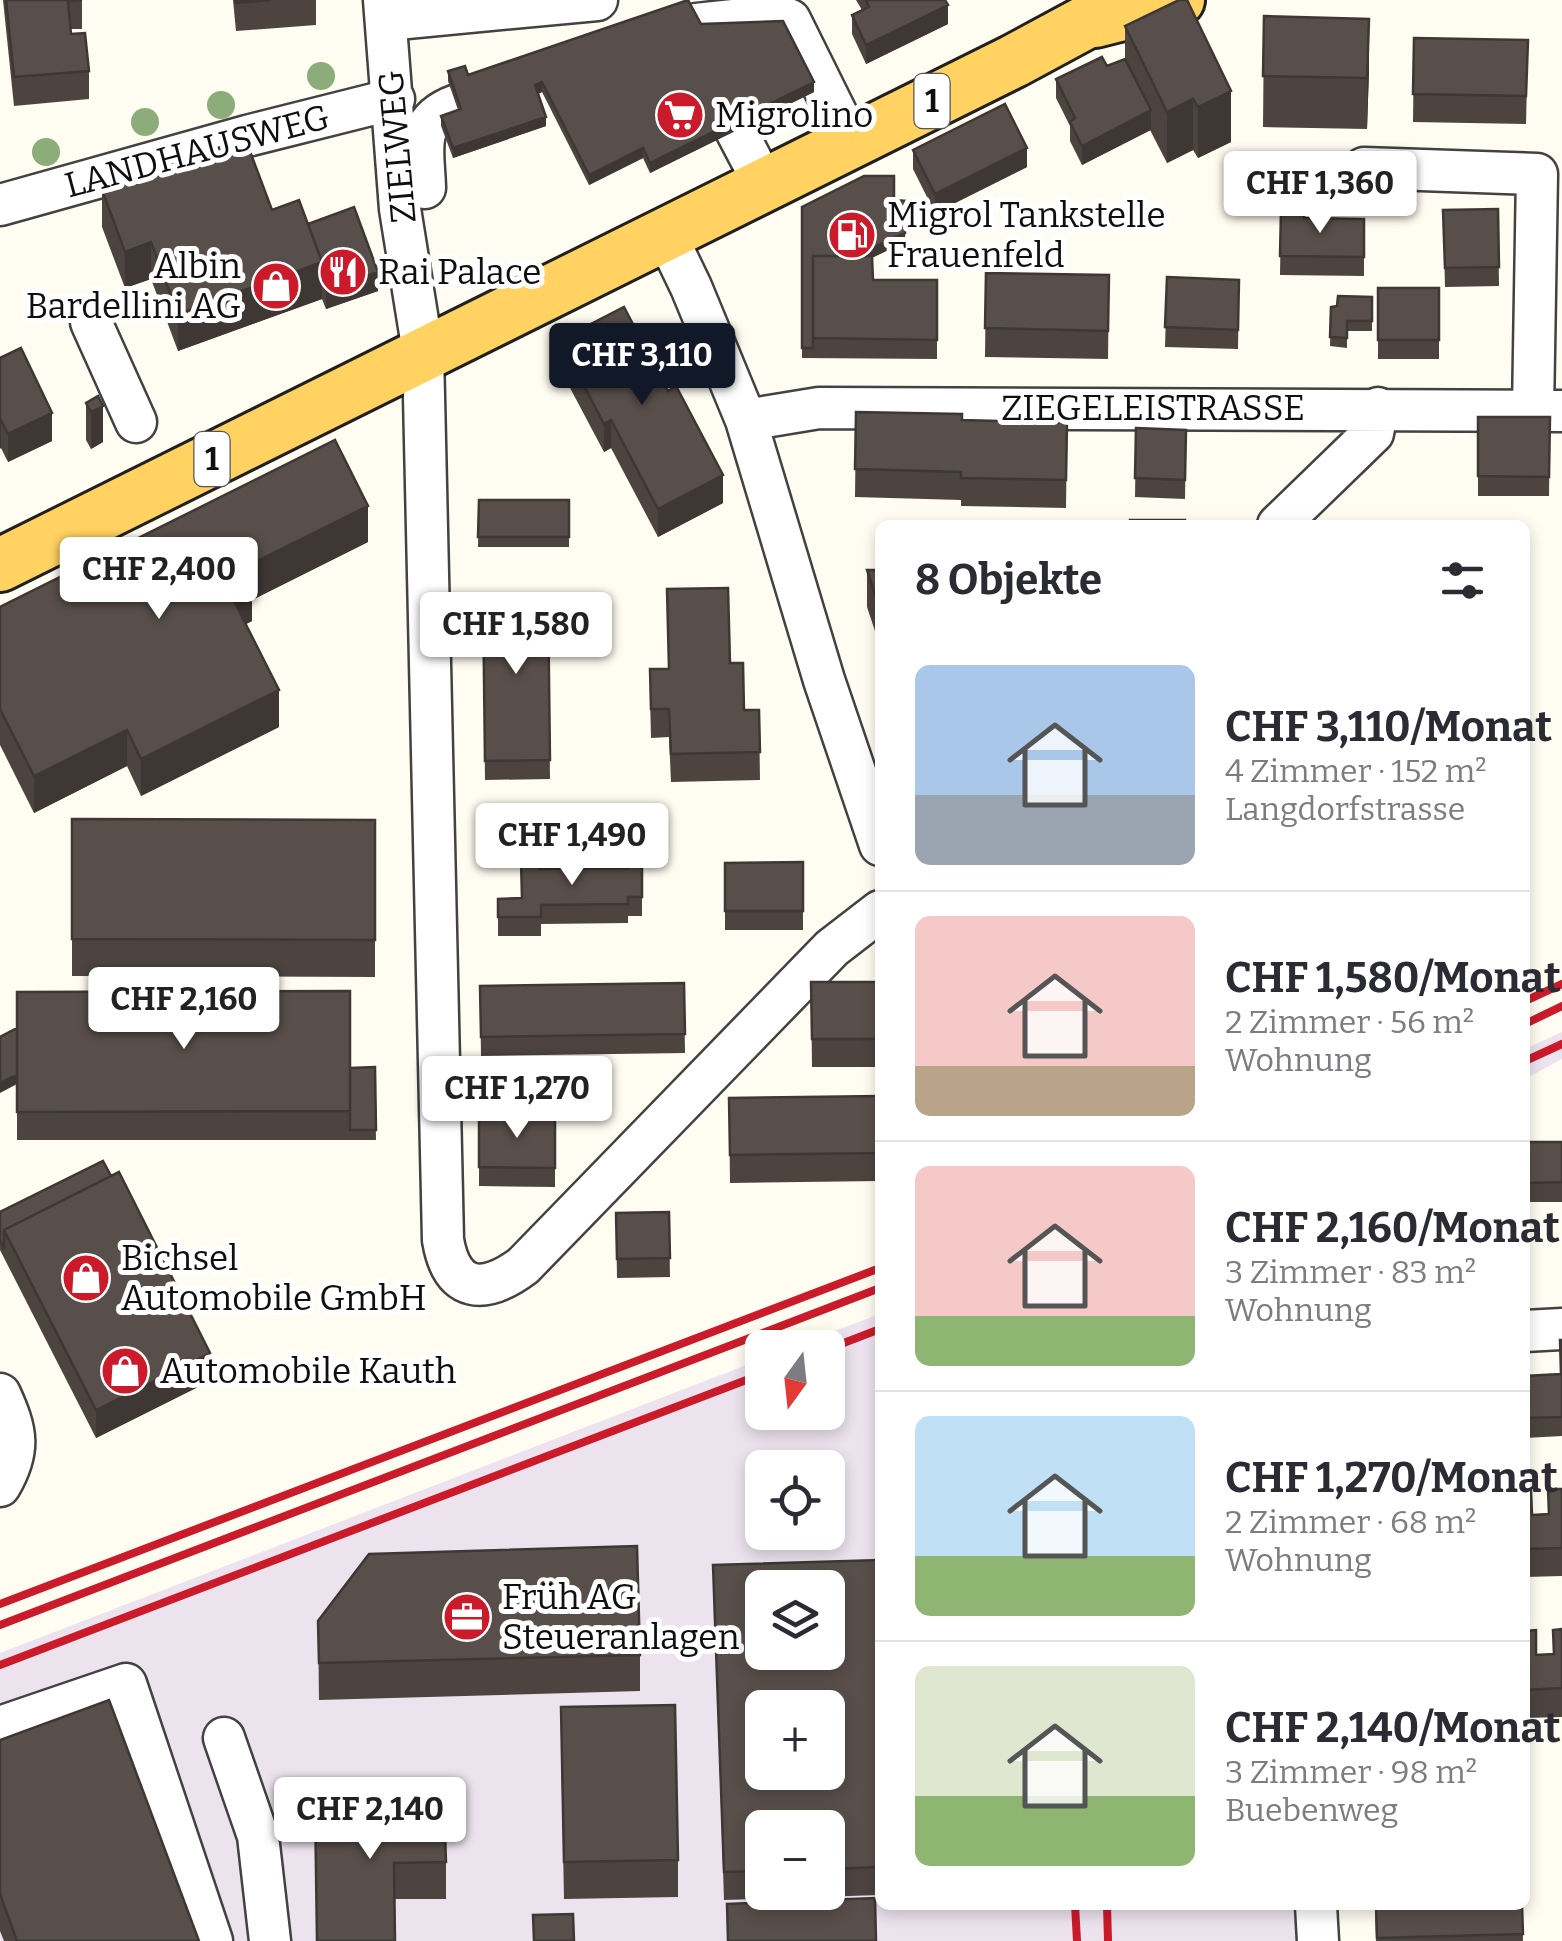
<!DOCTYPE html>
<html lang="de">
<meta charset="utf-8">
<style>
body{margin:0;font-family:Bitter,serif;background:#f2f2f3;color:#2b2b33;height:100vh;display:flex;flex-direction:column;font-size:38px;white-space:nowrap}
*{box-sizing:border-box;margin:0}
p{font-size:32px;color:#7c7c81}
.icon{flex:none;width:55px;height:55px;fill:none;stroke:currentColor;stroke-width:2;stroke-linecap:round;stroke-linejoin:round}
.map{position:relative;flex:1;overflow:hidden}
.drawer{position:absolute;left:875px;top:520px;width:655px;height:1390px;display:flex;flex-direction:column;background:#fff;border-radius:15px;box-shadow:0 5px 15px #0003}
.drawer>*{flex:none}
.needle{width:65px;rotate:195deg}
.fabs{position:absolute;left:745px;top:1330px;display:grid;gap:20px}
.fabs a{display:grid;place-items:center;width:100px;height:100px;border-radius:15px;background:#fff;box-shadow:0 5px 15px #0003;font-size:50px}
.price{position:absolute;translate:-50% -85px;padding:0 22px;border-radius:10px;background:#fff;color:#222;font-size:32px;line-height:65px;filter:drop-shadow(0 2px 5px #0008)}
.price::after{content:'';position:absolute;left:50%;top:60px;width:30px;height:22px;margin-left:-15px;background:inherit;clip-path:polygon(0 0,100% 0,50% 100%)}
.price.current{background:#111827;color:#fff}
ul{padding:0;list-style:none}
li{display:flex;align-items:center;gap:30px;height:250px;padding:0 40px}
li+li{border-top:2px solid #e1e1e2}
li span{display:grid;place-items:center;flex:none;width:280px;height:200px;border-radius:15px;color:#555}
li>.icon{margin-inline-start:auto}
span .icon{width:120px;height:120px;fill:#fffc;stroke-width:1}
li b{font-size:42px}
h2{display:flex;justify-content:space-between;align-items:center;height:120px;padding:0 40px;font-size:42px}
.map>svg:first-child{display:block}
</style>
<div class="map">
<svg width="1562" height="1941" viewBox="0 0 1562 1941">
<rect width="100%" height="100%" fill="#fffcf1"/>
<!-- industrial -->
<path fill="#ece3ee" fill-rule="evenodd" d="M1562,1032V1059L1525,1079V1049Z
M880,1314V1905H1316L1318,1941H0V1653L762,1359V1412H828V1348L792,1347ZM762,1468H828V1532H762ZM762,1588H828V1652H762ZM762,1708H828V1772H762ZM762,1828H828V1892H762Z"/>
<g fill="none" stroke-linecap="round" stroke-linejoin="round">
<!-- minor casing -->
<g stroke="#424242" stroke-width="45">
<path id="minor" d="M384,0L400,209L423,352L443,1240C452,1293 484,1295 523,1266L832,948L880,911
M386,20L597,0
M696,24L779,15L790,20L850,141
M710,81L764,184
M1364,168L1537,174L1533,411
M425,188C424,148 413,121 457,105
M0,205L247,136L394,99
M665,233L691,287L746,420L824,680L880,845
M91,322L136,422
M746,420L819,408L1562,411
M1278,525L1373,433L1378,408
M1525,1331L1562,1329
M0,1394C17,1431 21,1450 0,1486
M0,1727L126,1684L212,1941
M224,1738L258,1836L270,1941
M1316,1905L1318,1941"/>
</g>
<!-- major casing -->
<g stroke="#202020" stroke-width="58">
<path id="major" d="M1095,21L1178,0
M0,565L1014,61L1127,0"/>
</g>
<!-- minor -->
<use href="#minor" stroke="#fff" stroke-width="40"/>
<!-- major -->
<use href="#major" stroke="#ffd261" stroke-width="52"/>
<!-- rail -->
<path stroke="#cb1b2a" stroke-width="8" d="M1525,1001L1562,984
M1525,1024L1562,1006
M1525,1061L1562,1044
M828,1349L880,1329
M0,1604L880,1268
M0,1625L880,1288
M0,1665L762,1374
M1075,1905L1077,1941
M1107,1905L1108,1941"/>
</g>
<!-- trees -->
<g fill="#8cad7a">
<circle cx="321" cy="76" r="14"/>
<circle cx="221" cy="105" r="14"/>
<circle cx="145" cy="122" r="14"/>
<circle cx="46" cy="152" r="14"/>
</g>
<!-- wall -->
<path fill="#4d4440" fill-rule="evenodd" d="M3,0H82V29H71V34L89,71V99L14,106Z
M233,0H316V25L236,31Z
M856,0H945L948,24L866,64L852,34V15L862,10Z
M1179,0L1231,142L1198,158L1193,150L1167,163L1150,130L1082,165L1070,141V126L1056,98V79L1107,66L1125,59V26Z
M1264,16L1369,70L1367,129L1263,127Z
M701,24L814,92L650,173L643,158L589,185L542,92L538,94L546,126L453,158L441,126V116L458,110L448,81V71L468,75Z
M1414,38L1528,40L1526,124L1413,122Z
M913,150L1027,167L935,213L913,169Z
M102,190L272,210L308,224L378,291L326,309L322,299L178,351L151,279L125,288L102,227Z
M894,200L906,201L905,242L872,258L873,280H937V359L802,358V207Z
M1281,209L1304,218L1364,219V276L1280,275Z
M1498,209L1499,286L1445,287L1443,210Z
M986,273L1109,275L1108,359L985,357Z
M1167,277L1239,280L1238,349L1165,347Z
M1378,288H1439V359H1378Z
M1372,297V331H1347V348L1330,346L1331,307Z
M560,340L723,503L658,537L611,448L604,452L560,369Z
M0,358L52,441L8,462L1,448Z
M98,396L103,442L91,449L86,440V403Z
M856,412L962,420L1067,423L1066,508L961,506V500L855,497Z
M1478,417H1550L1549,496H1478Z
M1136,428L1186,430L1185,499L1135,497Z
M479,500H569V547H478Z
M368,542L252,600V621L246,624L279,727L141,796L127,766L34,813L0,745V607Z
M867,570H880V646L867,607Z
M483,594H548L550,779L485,780Z
M730,663L744,710H759L760,780L671,782L669,737L651,738L650,697L669,669Z
M72,819L375,820V977L72,976Z
M642,862V916H628V923L541,924V936H498V899L521,898L539,869L628,868Z
M803,862V930H725V863Z
M811,982H880V1067H812Z
M684,983L685,1053L481,1056L480,986Z
M375,1067L376,1140H17V1084Z
M880,1096V1181L730,1183L729,1098Z
M479,1114L555,1115V1187L479,1186Z
M1525,1142H1562V1202H1525Z
M0,1212L210,1381L96,1438L0,1250Z
M669,1212L670,1277L617,1278L616,1213Z
M1562,1340V1436L1525,1438V1376L1561,1374Z
M1548,1489H1562V1576L1525,1577V1490L1532,1515L1548,1514Z
M880,1560V1895L724,1900L713,1565ZM762,1828H828V1892H762Z
M318,1621L640,1655V1691L319,1700Z
M1562,1629V1717L1525,1718V1631L1536,1655H1553V1630Z
M0,1740L199,1941H4L0,1931Z
M561,1744L678,1860V1897L564,1899Z
M315,1838L446,1862V1899H395Z
M1375,1905H1522L1523,1941H1376Z"/>
<!-- shaded-wall -->
<path fill="#3e3734" d="M948,5V24L866,64V45Z
M1369,19V70L1367,129V78Z
M542,82V92L535,95V85Z
M814,82V92L650,173V163Z
M1231,91V142L1198,158V107Z
M1193,99V150L1167,163V112Z
M1151,110V130L1082,165V146Z
M546,117V126L453,158V148Z
M643,148V158L589,185V175Z
M1027,148V167L935,213V194Z
M905,233V242L835,275V265Z
M151,242V279L125,288V252Z
M322,262V299L178,351V314Z
M378,272V291L326,309V290Z
M103,406V442L91,449V412Z
M52,413V441L8,462V434Z
M1,420V448L0,449V421Z
M611,420V448L604,452V424Z
M723,475V503L658,537V509Z
M368,506V542L252,600V621L231,632V595L243,568Z
M279,690V727L141,796V759Z
M127,730V766L34,813V776Z
M17,1075V1084L0,1093V1083Z
M210,1353V1381L96,1438V1410Z"/>
<!-- building -->
<path fill="#594f4a" stroke="#3e3734" stroke-width="2.5" fill-rule="evenodd" d="M6,0H82L68,1L71,34L85,33L89,71L14,77Z
M235,0H271L236,3Z
M688,0L701,24L783,21L814,82L650,163L643,148L589,175L542,82L535,85L546,117L453,148L441,116L461,109L448,71L465,66L468,75Z
M866,0H945L948,5L866,45L852,15L869,7Z
M1179,0H1187L1231,91L1198,107L1193,99L1167,112L1125,26Z
M1264,16L1369,19L1367,78L1263,76Z
M1414,38L1528,40L1526,96L1413,94Z
M1102,57L1107,66L1125,59L1151,110L1082,146L1070,122L1075,118L1056,79Z
M1005,104L1027,148L935,194L913,150Z
M245,138L272,210L299,200L322,262L178,314L151,242L125,252L102,190Z
M864,176H894V200L906,201L905,233L855,256H813V348H802V207Z
M354,207L378,272L326,290L322,279V262L308,224Z
M1281,209L1304,210V218L1364,219V257L1280,256Z
M1498,209L1499,267L1445,268L1443,210Z
M813,256H872L873,280H937V340L813,338Z
M986,273L1109,275L1108,331L985,328Z
M1167,277L1239,280L1238,330L1165,327Z
M1378,288H1439V340H1378Z
M1338,296L1372,297V321H1347V338L1330,337L1331,307L1337,306Z
M624,307L668,391L676,386L723,475L658,509L611,420L604,424L560,340Z
M21,348L52,413L8,434L1,420L0,421V358Z
M98,396L103,406L91,412L86,403Z
M856,412L962,414V420L1067,423L1066,480L961,478V472L855,469Z
M1478,417H1550L1549,477L1478,476Z
M1136,428L1186,430L1185,480L1135,478Z
M335,440L368,506L243,568L252,585L231,595L279,690L141,759L127,730L34,776L0,709V607Z
M479,500H569V537H478Z
M1130,520H1185V525H1130Z
M867,570H880V610Z
M728,588L730,663H743L744,710H759L760,752L671,754L669,709H651L650,669H669L667,589Z
M483,594H548L550,760L485,761Z
M72,819L375,820V940L72,939Z
M521,861H539V869L628,868V862H642V897H628V904L541,905V917H498V899L522,898Z
M803,862V911H725V863Z
M811,982H880V1039H812Z
M684,983L685,1034L481,1037L480,986Z
M350,991V1111L17,1112V992Z
M17,1028V1075L0,1083V1037Z
M375,1067L376,1130H350V1068Z
M880,1096V1153L730,1155L729,1098Z
M479,1114L555,1115V1168L479,1167Z
M1525,1142H1562V1182L1525,1183Z
M103,1161L111,1176L4,1230V1249L0,1240V1212Z
M119,1172L210,1353L96,1410L4,1230Z
M669,1212L670,1258L617,1259L616,1213Z
M1560,1340H1562V1417L1525,1418V1376L1561,1374Z
M1548,1489H1562V1548L1525,1549V1490H1531L1532,1515L1549,1514Z
M637,1546L640,1655L319,1663L318,1621L369,1554Z
M880,1560V1867L828,1869V1828H762V1871L724,1872L713,1565ZM762,1588H828V1652H762ZM762,1708H828V1772H762Z
M1562,1629V1688L1525,1690V1631L1536,1630V1655L1554,1654L1553,1630Z
M109,1700L199,1941H17L0,1894V1740Z
M675,1705L678,1860L564,1862L561,1707Z
M444,1799L446,1862L394,1863L395,1941H317L315,1802Z
M875,1898L876,1941H728L727,1904Z
M1376,1905H1522L1523,1934L1377,1938Z
M573,1914L574,1941H534L533,1915Z"/>
<!-- icons -->
<defs>
<g id="supermarket-disc" transform="scale(2.5)"><circle r="9.5" fill="#cb1b2a" stroke="#fff"/><path d="M-6-5.5h2.5l.6 2H6L4.5 2H-2.5L-4.4-4H-6ZM-1.5 3.2a1.3 1.3 0 1 0 .1 0ZM3 3.2a1.3 1.3 0 1 0 .1 0Z" fill="#fff"/></g>
<g id="fuel-disc" transform="scale(2.5)"><circle r="9.5" fill="#cb1b2a" stroke="#fff"/><path d="M-5.5-6h7V0h2V4h1.3V-2.5L3-4.5l.8-.8L6-3V5H2.5V1h-1V6h-7ZM-4.2-4.7v3.2H.2V-4.7Z" fill="#fff"/></g>
<g id="restaurant-disc" transform="scale(2.5)"><circle r="9.5" fill="#cb1b2a" stroke="#fff"/><path d="M-5-6h1v4h1v-4h1v4h1v-4h1v5L-1.5 .5V6h-2V.5L-5-1ZM5-6V6H3V1.5H1.5Q1.5-4 5-6Z" fill="#fff"/></g>
<g id="shop-disc" transform="scale(2.5)"><circle r="9.5" fill="#cb1b2a" stroke="#fff"/><path d="M-5-2.5h2.3a2.7 3.5 0 0 1 5.4 0H5L5.5 6h-11ZM-1.5-2.5h3a1.5 2.3 0 0 0-3 0Z" fill="#fff"/></g>
<g id="office-disc" transform="scale(2.5)"><circle r="9.5" fill="#cb1b2a" stroke="#fff"/><path d="M-6-3h4V-5.5h4V-3h4V5H-6ZM-1-4.5V-3h2v-1.5ZM-6 0V1H6V0Z" fill="#fff"/></g>
</defs>
<g fill-rule="evenodd">
<use href="#supermarket-disc" x="680" y="115"/>
<use href="#fuel-disc" x="852" y="235"/>
<use href="#restaurant-disc" x="343" y="272"/>
<use href="#shop-disc" x="276" y="286"/>
<use href="#shop-disc" x="86" y="1278"/>
<use href="#shop-disc" x="125" y="1371"/>
<use href="#office-disc" x="467" y="1617"/>
</g>
<g text-anchor="middle" stroke-width="10" stroke-linejoin="round" paint-order="stroke">
<!-- shield labels -->
<g fill="#fff" stroke="#575757" stroke-width="2.5">
<rect x="914.5" y="74" width="35" height="54" rx="8"/>
<rect x="194.5" y="432" width="35" height="54" rx="8"/>
</g>
<g font-size="32" font-weight="bold" fill="#0f0f0f">
<text x="932" y="112">1</text>
<text x="212" y="470">1</text>
</g>
<!-- poi labels -->
<g font-size="35" fill="#0f0f0f" stroke="#fff" text-anchor="start">
<text x="715" y="127">Migrolino</text>
<text x="887" y="227">Migrol Tankstelle<tspan x="887" dy="40">Frauenfeld</tspan></text>
<text x="241" y="278" text-anchor="end">Albin<tspan x="241" dy="40">Bardellini AG</tspan></text>
<text x="378" y="284">Rai Palace</text>
<text x="121" y="1270">Bichsel<tspan x="121" dy="40">Automobile GmbH</tspan></text>
<text x="160" y="1383">Automobile Kauth</text>
<text x="502" y="1609">Früh AG<tspan x="502" dy="40">Steueranlagen</tspan></text>
</g>
<!-- street labels -->
<g font-size="35" fill="#0f0f0f" stroke="#fff">
<text transform="translate(397 147) rotate(-95)" y="12">ZIELWEG</text>
<text transform="translate(197 151) rotate(-15)" y="12">LANDHAUSWEG</text>
<text x="1153" y="420">ZIEGELEISTRASSE</text>
</g>
</g>
</svg>
<div class="fabs">
<a><svg class="needle" viewBox="-14 -14 28 28"><path d="M0-13l5 13h-10z" fill="#e53935"/><path d="M0 13l5-13h-10z" fill="#7c7c81"/></svg></a>
<a><svg class="icon" aria-label="locate" viewBox="0 0 24 24"><circle cx="12" cy="12" r="6"/><path d="M12 2v4M12 18v4M2 12h4M18 12h4"/></svg></a>
<a><svg class="icon" aria-label="layers" viewBox="0 0 24 24"><path d="M12 4l9 5-9 5-9-5zM3 14l9 5 9-5"/></svg></a>
<a>+</a>
<a>−</a>
</div>
<b class="price" style="left:1320px;top:236px">CHF 1,360</b>
<b class="price current" style="left:642px;top:408px">CHF 3,110</b>
<b class="price" style="left:159px;top:622px">CHF 2,400</b>
<b class="price" style="left:516px;top:677px">CHF 1,580</b>
<b class="price" style="left:572px;top:888px">CHF 1,490</b>
<b class="price" style="left:184px;top:1052px">CHF 2,160</b>
<b class="price" style="left:517px;top:1141px">CHF 1,270</b>
<b class="price" style="left:370px;top:1862px">CHF 2,140</b>
<section class="drawer">
<h2>8 Objekte<svg class="icon" aria-label="filters" viewBox="0 0 24 24"><path d="M4 7h16M4 17h16"/><circle cx="9" cy="7" r="2"/><circle cx="15" cy="17" r="2"/></svg></h2>
<ul>
<li><span style="background:linear-gradient(#a9c7e8 65%,#9aa5b1 0)"><svg class="icon" aria-label="home" viewBox="0 0 24 24"><path d="M3 11l9-7 9 7M6 9v11h12V9"/></svg></span><div><b>CHF 3,110/Monat</b><p>4 Zimmer · 152 m²</p><p>Langdorfstrasse</p></div></li>
<li><span style="background:linear-gradient(#f6c9c9 75%,#b9a48a 0)"><svg class="icon" aria-label="home" viewBox="0 0 24 24"><path d="M3 11l9-7 9 7M6 9v11h12V9"/></svg></span><div><b>CHF 1,580/Monat</b><p>2 Zimmer · 56 m²</p><p>Wohnung</p></div></li>
<li><span style="background:linear-gradient(#f6c9c9 75%,#8fb573 0)"><svg class="icon" aria-label="home" viewBox="0 0 24 24"><path d="M3 11l9-7 9 7M6 9v11h12V9"/></svg></span><div><b>CHF 2,160/Monat</b><p>3 Zimmer · 83 m²</p><p>Wohnung</p></div></li>
<li><span style="background:linear-gradient(#bfe0f5 70%,#8fb573 0)"><svg class="icon" aria-label="home" viewBox="0 0 24 24"><path d="M3 11l9-7 9 7M6 9v11h12V9"/></svg></span><div><b>CHF 1,270/Monat</b><p>2 Zimmer · 68 m²</p><p>Wohnung</p></div></li>
<li><span style="background:linear-gradient(#dfe7d0 65%,#8fb573 0)"><svg class="icon" aria-label="home" viewBox="0 0 24 24"><path d="M3 11l9-7 9 7M6 9v11h12V9"/></svg></span><div><b>CHF 2,140/Monat</b><p>3 Zimmer · 98 m²</p><p>Buebenweg</p></div></li>
</ul>
</section>
</div>
